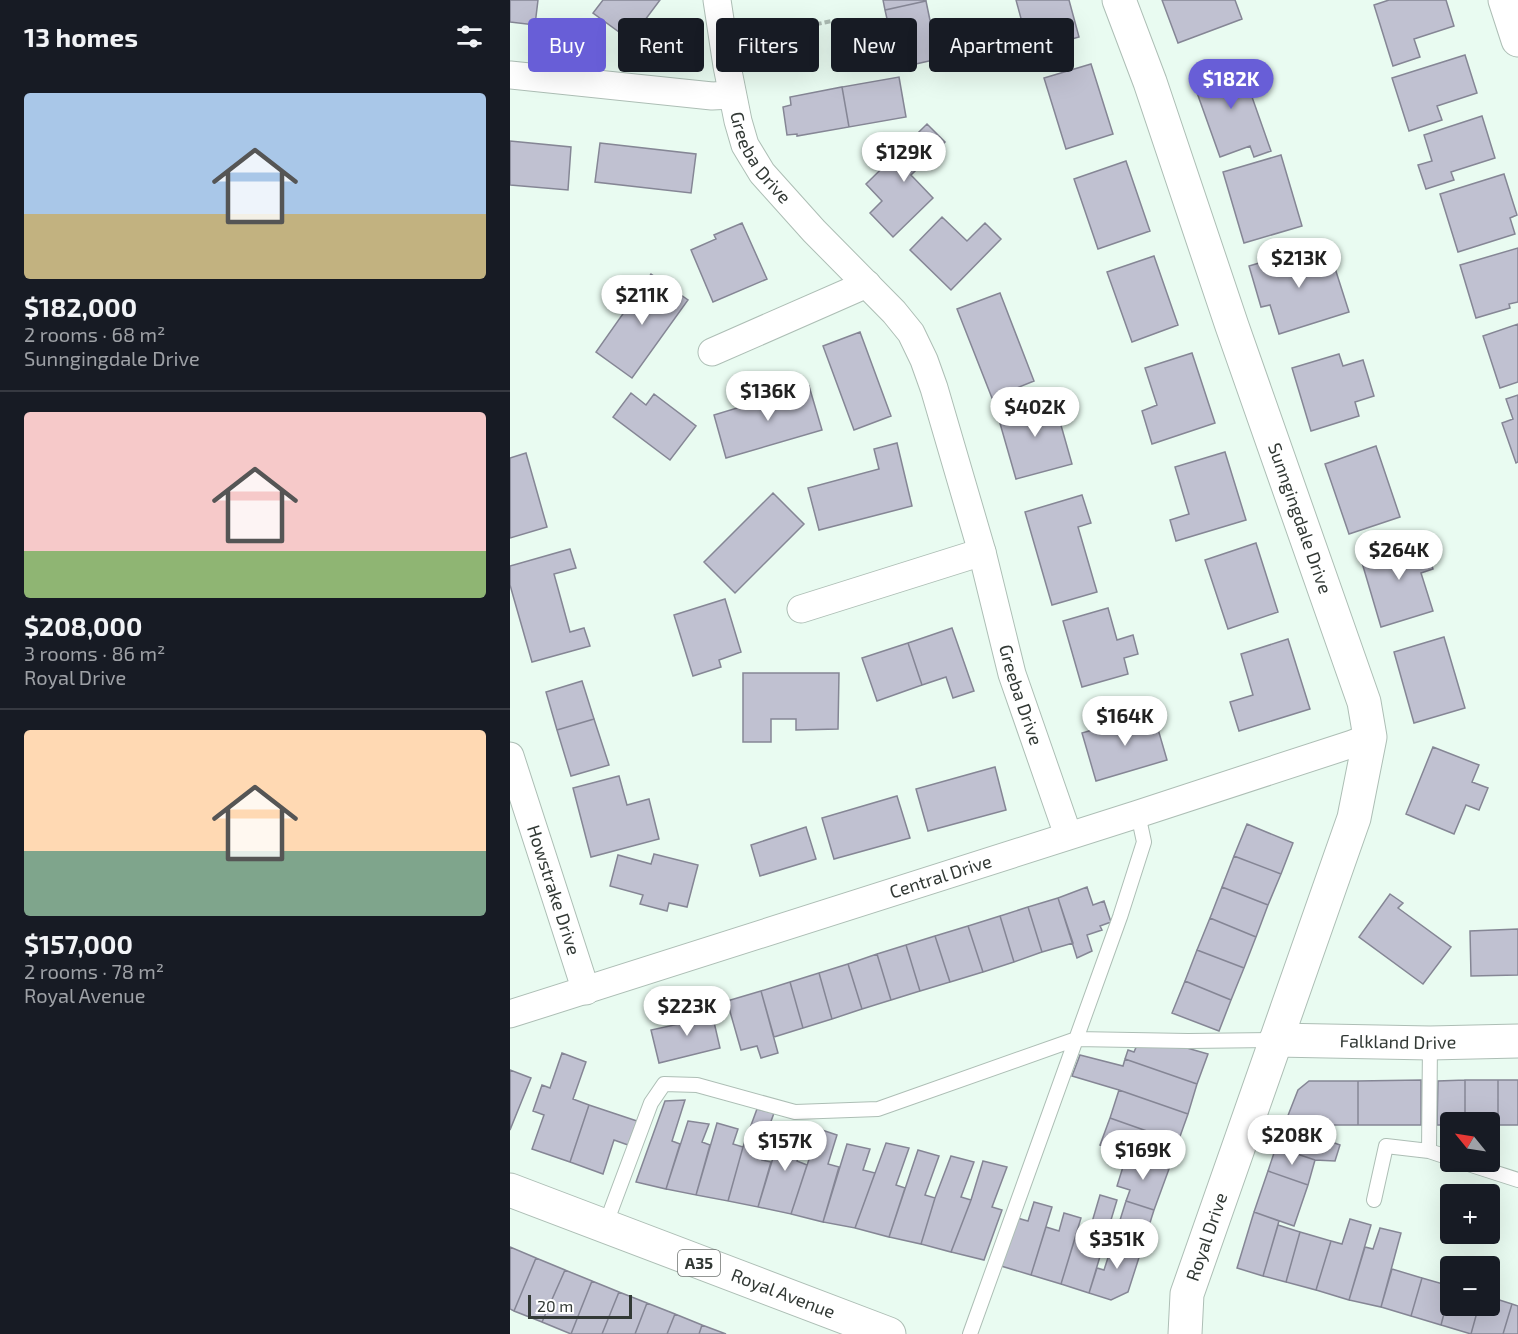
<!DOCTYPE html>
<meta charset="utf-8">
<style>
body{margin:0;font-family:"Exo 2",sans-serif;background:#20242c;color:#f1f3f6;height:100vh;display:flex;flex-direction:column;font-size:22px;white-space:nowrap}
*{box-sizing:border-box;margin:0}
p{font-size:20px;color:#9ea1a6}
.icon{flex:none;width:33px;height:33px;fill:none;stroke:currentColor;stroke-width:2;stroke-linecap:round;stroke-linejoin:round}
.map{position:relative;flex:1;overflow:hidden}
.side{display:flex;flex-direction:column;background:#171b24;width:510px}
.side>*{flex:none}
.top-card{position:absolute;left:18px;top:18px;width:570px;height:54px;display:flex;gap:12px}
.needle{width:39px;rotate:300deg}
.tools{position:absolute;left:930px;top:1112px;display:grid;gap:12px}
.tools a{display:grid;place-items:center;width:60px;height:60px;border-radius:6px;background:#171b24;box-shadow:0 6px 24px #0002;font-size:30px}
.scale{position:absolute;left:18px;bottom:15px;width:104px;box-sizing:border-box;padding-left:6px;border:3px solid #323935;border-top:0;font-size:16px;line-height:21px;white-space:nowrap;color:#323935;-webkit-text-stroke:4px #fff;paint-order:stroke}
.price{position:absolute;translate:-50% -51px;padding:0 14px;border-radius:21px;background:#fff;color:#222;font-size:20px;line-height:39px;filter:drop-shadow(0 2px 3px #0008)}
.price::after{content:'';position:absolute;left:50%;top:36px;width:18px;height:14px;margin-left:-9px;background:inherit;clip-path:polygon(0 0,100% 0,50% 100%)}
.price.current{background:#685ed7;color:#fff}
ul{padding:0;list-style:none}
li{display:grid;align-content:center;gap:12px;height:318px;padding:0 24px}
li+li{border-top:2px solid #363941}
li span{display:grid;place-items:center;height:186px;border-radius:6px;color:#555}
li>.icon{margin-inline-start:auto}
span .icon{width:108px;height:108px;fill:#fffc;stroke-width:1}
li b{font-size:26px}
h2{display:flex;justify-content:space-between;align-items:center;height:72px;padding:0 24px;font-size:26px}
.pill{padding:0 21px;border-radius:6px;background:#171b24;box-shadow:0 6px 24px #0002;font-size:21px;line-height:54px}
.pill.current{background:#685ed7;color:#fff}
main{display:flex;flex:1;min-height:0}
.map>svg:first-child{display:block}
</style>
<main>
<section class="side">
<h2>13 homes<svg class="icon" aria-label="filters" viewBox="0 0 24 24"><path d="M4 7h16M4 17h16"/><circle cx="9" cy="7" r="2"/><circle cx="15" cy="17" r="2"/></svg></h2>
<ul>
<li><span style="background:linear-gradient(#a9c7e8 65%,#c2b280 0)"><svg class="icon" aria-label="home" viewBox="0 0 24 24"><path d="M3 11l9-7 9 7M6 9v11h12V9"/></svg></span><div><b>$182,000</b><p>2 rooms · 68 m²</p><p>Sunngingdale Drive</p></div></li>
<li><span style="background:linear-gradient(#f6c9c9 75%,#8fb573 0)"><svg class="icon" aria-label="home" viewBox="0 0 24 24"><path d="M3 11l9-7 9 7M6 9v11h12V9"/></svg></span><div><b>$208,000</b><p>3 rooms · 86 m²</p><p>Royal Drive</p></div></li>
<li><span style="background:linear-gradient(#ffd9b3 65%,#7fa58c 0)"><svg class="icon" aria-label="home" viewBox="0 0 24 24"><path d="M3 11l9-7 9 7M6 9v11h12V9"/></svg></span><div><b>$157,000</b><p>2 rooms · 78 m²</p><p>Royal Avenue</p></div></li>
</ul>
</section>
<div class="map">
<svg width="1008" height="1334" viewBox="0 0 1008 1334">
<rect width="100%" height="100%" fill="#e9fbf1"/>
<!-- building -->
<path fill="#c0c1d1" stroke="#858695" stroke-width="1.5" d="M0,0H28L25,25L0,22Z
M93,0H150L120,40L83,13Z
M373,0H416V1L375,10Z
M506,0H559L569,37L509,54L505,40L516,37Z
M652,0H725L732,19L668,43Z
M879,0H936L944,26L904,39L910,57L883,66L864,5Z
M416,1L428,59L388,68L375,10Z
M955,55L967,93L927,106L932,120L899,131L882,78Z
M729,60L761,151L744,157L740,146L710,157L681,76Z
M581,64L603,134L556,149L534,78Z
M389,77L396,117L339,127L332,87Z
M332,87L339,127L287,136V134L277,135L273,107L281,105L280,97Z
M972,116L985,158L941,172L944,180L916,189L908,165L922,161L914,135Z
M417,124L435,142L401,175L423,198L383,237L360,213L372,201L356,184Z
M0,141L61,147L58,190L0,185Z
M90,143L186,154L181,193L85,182Z
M771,155L792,226L734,243L713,172Z
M616,161L640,231L588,249L564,179Z
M994,174L1007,215L1000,218L1005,234L948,252L930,194Z
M432,217L457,241L475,223L491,239L441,290L400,250Z
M232,223L257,279L203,302L181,250L206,239L204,235Z
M809,245L815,264L823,262L839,312L769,334L760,305L751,307L739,266Z
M1008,248V302L999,304L1000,308L966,318L950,265Z
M644,256L668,325L622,342L597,272Z
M141,274L178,300L122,378L86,352Z
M490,293L524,381L482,398L447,309Z
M1008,324V382L990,388L973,336Z
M350,332L381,416L344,430L313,346Z
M682,353L705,423L642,444L632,411L647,405L635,368Z
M829,354L833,366L853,360L864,396L845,402L849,416L801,431L782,368Z
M299,386L312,430L216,458L204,415Z
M121,393L136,405L144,394L186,426L160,460L103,417Z
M1008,395V462L1006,463L992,423L1003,419L996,399Z
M543,397L562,464L506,479L487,413Z
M387,443L402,506L309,530L298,488L369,469L364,449Z
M866,446L890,517L839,534L815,464Z
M715,452L736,520L666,541L660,520L679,514L665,467Z
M16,453L37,527L0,538V458Z
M263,493L294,524L225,593L194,562Z
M572,495L581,523L568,527L587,592L542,605L515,512Z
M913,537L923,569L911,573L923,611L871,627L850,556Z
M746,543L768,612L718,629L695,560Z
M60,549L66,568L44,574L60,632L74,628L80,646L22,662L0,585V566Z
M215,599L231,652L209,660L211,667L183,676L164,615Z
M598,608L607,640L623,635L628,654L614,658L618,674L572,687L553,621Z
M442,628L464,691L443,698L436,677L412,685L398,643Z
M934,637L955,708L904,723L884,652Z
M778,639L800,709L729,731L720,702L743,695L731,654Z
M398,643L412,685L367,701L352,658Z
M233,673H329L328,729L286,730V719H261V742H233Z
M72,681L84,719L47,730L36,692Z
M643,712L657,760L586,781L572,733Z
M84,719L99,765L61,776L47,730Z
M923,747L969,765L962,782L978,788L969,810L956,805L944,834L896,814Z
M485,767L496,810L418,831L406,789Z
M109,776L117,805L139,799L149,839L81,857L63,788Z
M387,796L400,838L324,859L312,818Z
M737,824L783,843L771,874L724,856Z
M296,827L306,859L250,876L241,845Z
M144,854L188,865L177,907L159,903L157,911L130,904L133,895L100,886L108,855L141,864Z
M724,856L771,874L758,905L712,887Z
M577,887L583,905L594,901L601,922L590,926L592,930L577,935L582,951L567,958L548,898Z
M712,887L758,905L746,937L700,918Z
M880,894L893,903L888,908L941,947L913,984L849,937Z
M548,898L563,943L532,952L518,907Z
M518,907L532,952L504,962L490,916Z
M490,916L504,962L473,972L458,926Z
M700,918L746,937L734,968L687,950Z
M458,926L473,972L440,982L425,936Z
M1008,929V975L961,976L960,931Z
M425,936L440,982L410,991L396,945Z
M396,945L410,991L381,1000L367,954Z
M687,950L734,968L721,1000L675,981Z
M367,954L381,1000L352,1009L338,964Z
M338,964L352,1009L322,1019L309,973Z
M309,973L322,1019L293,1028L280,982Z
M675,981L721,1000L709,1031L662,1013Z
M280,982L293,1028L264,1037L251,991Z
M251,991L268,1053L251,1058L247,1046L231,1050L217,1001Z
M201,1009L210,1048L149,1063L141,1030L169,1024L167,1017Z
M627,1045L677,1048L698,1054L687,1084L615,1059L618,1050L624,1052Z
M52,1053L76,1062L63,1099L79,1105L60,1162L22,1149L34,1115L23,1111L32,1085L40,1088Z
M570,1055L613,1066L615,1059L687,1084L678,1114L609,1090L562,1076Z
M0,1070L21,1078L0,1130Z
M911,1080V1125H848V1081Z
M955,1080V1122H940V1125H927L928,1081Z
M955,1080H988V1125H980V1122H955Z
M988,1080H1008V1125H988Z
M799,1081H848V1125H799L798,1126L777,1118L788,1090Z
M609,1090L678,1114L668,1142L600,1118Z
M175,1100L162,1141L170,1144L156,1189L126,1182L155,1101Z
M79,1105L127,1121L118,1145L104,1140L93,1174L60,1162Z
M247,1109L264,1113L255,1138L260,1139L252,1160L261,1162L248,1207L218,1201L233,1147Z
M600,1118L668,1142L659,1169L590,1145Z
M777,1118L814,1131L811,1138L830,1145L825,1161L805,1160L766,1147Z
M178,1121L199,1124L192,1142L200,1145L186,1195L156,1189Z
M274,1122L296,1130L287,1161L297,1165L281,1214L248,1207Z
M207,1123L228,1129L223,1144L233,1147L218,1201L186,1195Z
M309,1129L327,1135L318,1164L329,1167L313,1222L281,1214Z
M376,1143L399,1148L386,1185L395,1188L379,1237L345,1228Z
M337,1144L360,1149L353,1170L365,1173L345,1228L313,1222Z
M766,1147L805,1160L798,1185L758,1171Z
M408,1150L429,1156L415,1195L425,1198L411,1244L379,1237Z
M617,1154L659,1169L644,1210L616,1201L620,1190L607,1186Z
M441,1156L464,1162L451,1197L461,1200L441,1252L411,1244L425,1198Z
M473,1161L497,1167L482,1207L492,1210L474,1260L441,1252L461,1200Z
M758,1171L798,1185L784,1226L744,1212Z
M590,1195L607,1200L579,1293L551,1284L566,1235L577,1239Z
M616,1201L644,1210L633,1245L605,1236Z
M524,1202L542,1207L521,1275L491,1266L507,1218L518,1221Z
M744,1212L769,1221L753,1276L727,1268Z
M554,1213L571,1218L551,1284L521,1275L536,1227L549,1231Z
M840,1219L861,1225L839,1300L806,1290L821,1241L832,1244Z
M768,1225L790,1232L776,1282L753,1276Z
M870,1228L891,1233L871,1307L839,1300L855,1247L863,1249Z
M790,1232L821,1241L806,1290L776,1282Z
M605,1236L633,1245L618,1292L601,1300L579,1293L587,1268L594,1270Z
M0,1247L26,1258L4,1311L0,1309Z
M26,1258L55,1270L32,1322L4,1311Z
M882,1269L912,1278L901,1316L871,1307Z
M55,1270L82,1281L61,1334L32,1322Z
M912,1278L940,1286V1291L931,1325L901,1316Z
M82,1281L109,1292L92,1334H61Z
M940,1291V1305H969L961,1334L931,1325Z
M109,1292L137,1303L125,1334H92Z
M980,1297L1002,1304L993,1334H961L969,1305H980Z
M137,1303L165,1314L157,1334H125Z
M1002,1304L1008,1306V1334H993Z
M165,1314L192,1325L189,1334H157Z
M192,1325L216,1334H189Z"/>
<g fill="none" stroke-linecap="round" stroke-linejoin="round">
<!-- lane casing -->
<g stroke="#adbeb5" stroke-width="16">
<path id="lane" d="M920,1043L919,1151L940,1158
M949,1161L1008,1180
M864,1200L876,1146L919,1151
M95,1226L141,1103L154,1084L187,1085L285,1112L368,1109L566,1039L678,1041L766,1040
M460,1334L610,917L634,842L628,814"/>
</g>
<!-- street casing -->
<g stroke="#adbeb5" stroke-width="29">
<g id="street">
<path id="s1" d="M207,0L217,66L228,121L235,145L252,173L304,231L384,312L401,333L414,360L424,388L472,552L502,674L558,835"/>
<path d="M0,75L202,96L222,95"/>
<path d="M202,352L357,284"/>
<path d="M291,609L472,552"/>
<path id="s2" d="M0,756L76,991"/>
<path id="s3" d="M0,1014L628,814L842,744L860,737"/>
</g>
</g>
<!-- secondary casing -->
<g stroke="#adbeb5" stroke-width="35">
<g id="secondary">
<path id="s4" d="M609,0L640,82L722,326L854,702L860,737L844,818L677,1294L675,1334"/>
<path d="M995,0L1008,40"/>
<path id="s5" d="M766,1040L920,1043L1008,1041"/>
</g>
</g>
<!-- primary casing -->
<g stroke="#adbeb5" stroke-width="35">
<g id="primary">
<path id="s6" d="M0,1190L379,1334"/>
</g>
</g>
<!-- path -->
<path stroke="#acbbb3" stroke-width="4" stroke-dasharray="6 3" stroke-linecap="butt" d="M244,37L322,21"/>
<!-- lane -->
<use href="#lane" stroke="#fff" stroke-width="14"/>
<!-- street -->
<use href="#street" stroke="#fff" stroke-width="27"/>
<!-- secondary -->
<use href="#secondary" stroke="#fff" stroke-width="33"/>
<!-- primary -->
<use href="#primary" stroke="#fff" stroke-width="33"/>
</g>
<g text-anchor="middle" stroke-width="4.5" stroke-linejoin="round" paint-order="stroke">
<!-- shield labels -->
<rect fill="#fff" stroke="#707472" stroke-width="1.5" x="168" y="1250" width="42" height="26" rx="4.5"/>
<g font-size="16" font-weight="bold" fill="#323935">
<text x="189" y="1269">A35</text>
</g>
<!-- street labels -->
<g font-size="18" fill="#323935" stroke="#fff">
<text dy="6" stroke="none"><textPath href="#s1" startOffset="166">Greeba Drive</textPath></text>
<text dy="6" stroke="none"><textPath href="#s4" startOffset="549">Sunngingdale Drive</textPath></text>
<text dy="6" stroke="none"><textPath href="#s1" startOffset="778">Greeba Drive</textPath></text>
<text dy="6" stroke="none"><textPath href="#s3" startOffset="452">Central Drive</textPath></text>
<text dy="6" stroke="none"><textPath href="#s2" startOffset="141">Howstrake Drive</textPath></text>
<text dy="6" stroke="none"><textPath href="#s5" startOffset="122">Falkland Drive</textPath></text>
<text transform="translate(697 1237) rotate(-71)" y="6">Royal Drive</text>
<text dy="6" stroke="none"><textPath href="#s6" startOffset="292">Royal Avenue</textPath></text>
</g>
</g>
</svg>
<div class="tools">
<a><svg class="needle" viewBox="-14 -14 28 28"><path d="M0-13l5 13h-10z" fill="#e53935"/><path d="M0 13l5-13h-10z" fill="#9ea1a6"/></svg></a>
<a>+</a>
<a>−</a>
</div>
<div class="scale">20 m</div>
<b class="price current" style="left:721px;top:110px">$182K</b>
<b class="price" style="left:394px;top:183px">$129K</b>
<b class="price" style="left:789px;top:289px">$213K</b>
<b class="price" style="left:132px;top:326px">$211K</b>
<b class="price" style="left:258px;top:422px">$136K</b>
<b class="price" style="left:525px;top:438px">$402K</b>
<b class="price" style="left:889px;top:581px">$264K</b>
<b class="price" style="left:615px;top:747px">$164K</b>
<b class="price" style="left:177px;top:1037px">$223K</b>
<b class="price" style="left:782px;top:1166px">$208K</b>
<b class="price" style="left:275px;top:1172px">$157K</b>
<b class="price" style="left:633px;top:1181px">$169K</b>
<b class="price" style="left:607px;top:1270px">$351K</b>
<div class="top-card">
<a class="pill current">Buy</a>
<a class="pill">Rent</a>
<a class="pill">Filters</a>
<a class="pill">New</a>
<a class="pill">Apartment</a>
</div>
</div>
</main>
